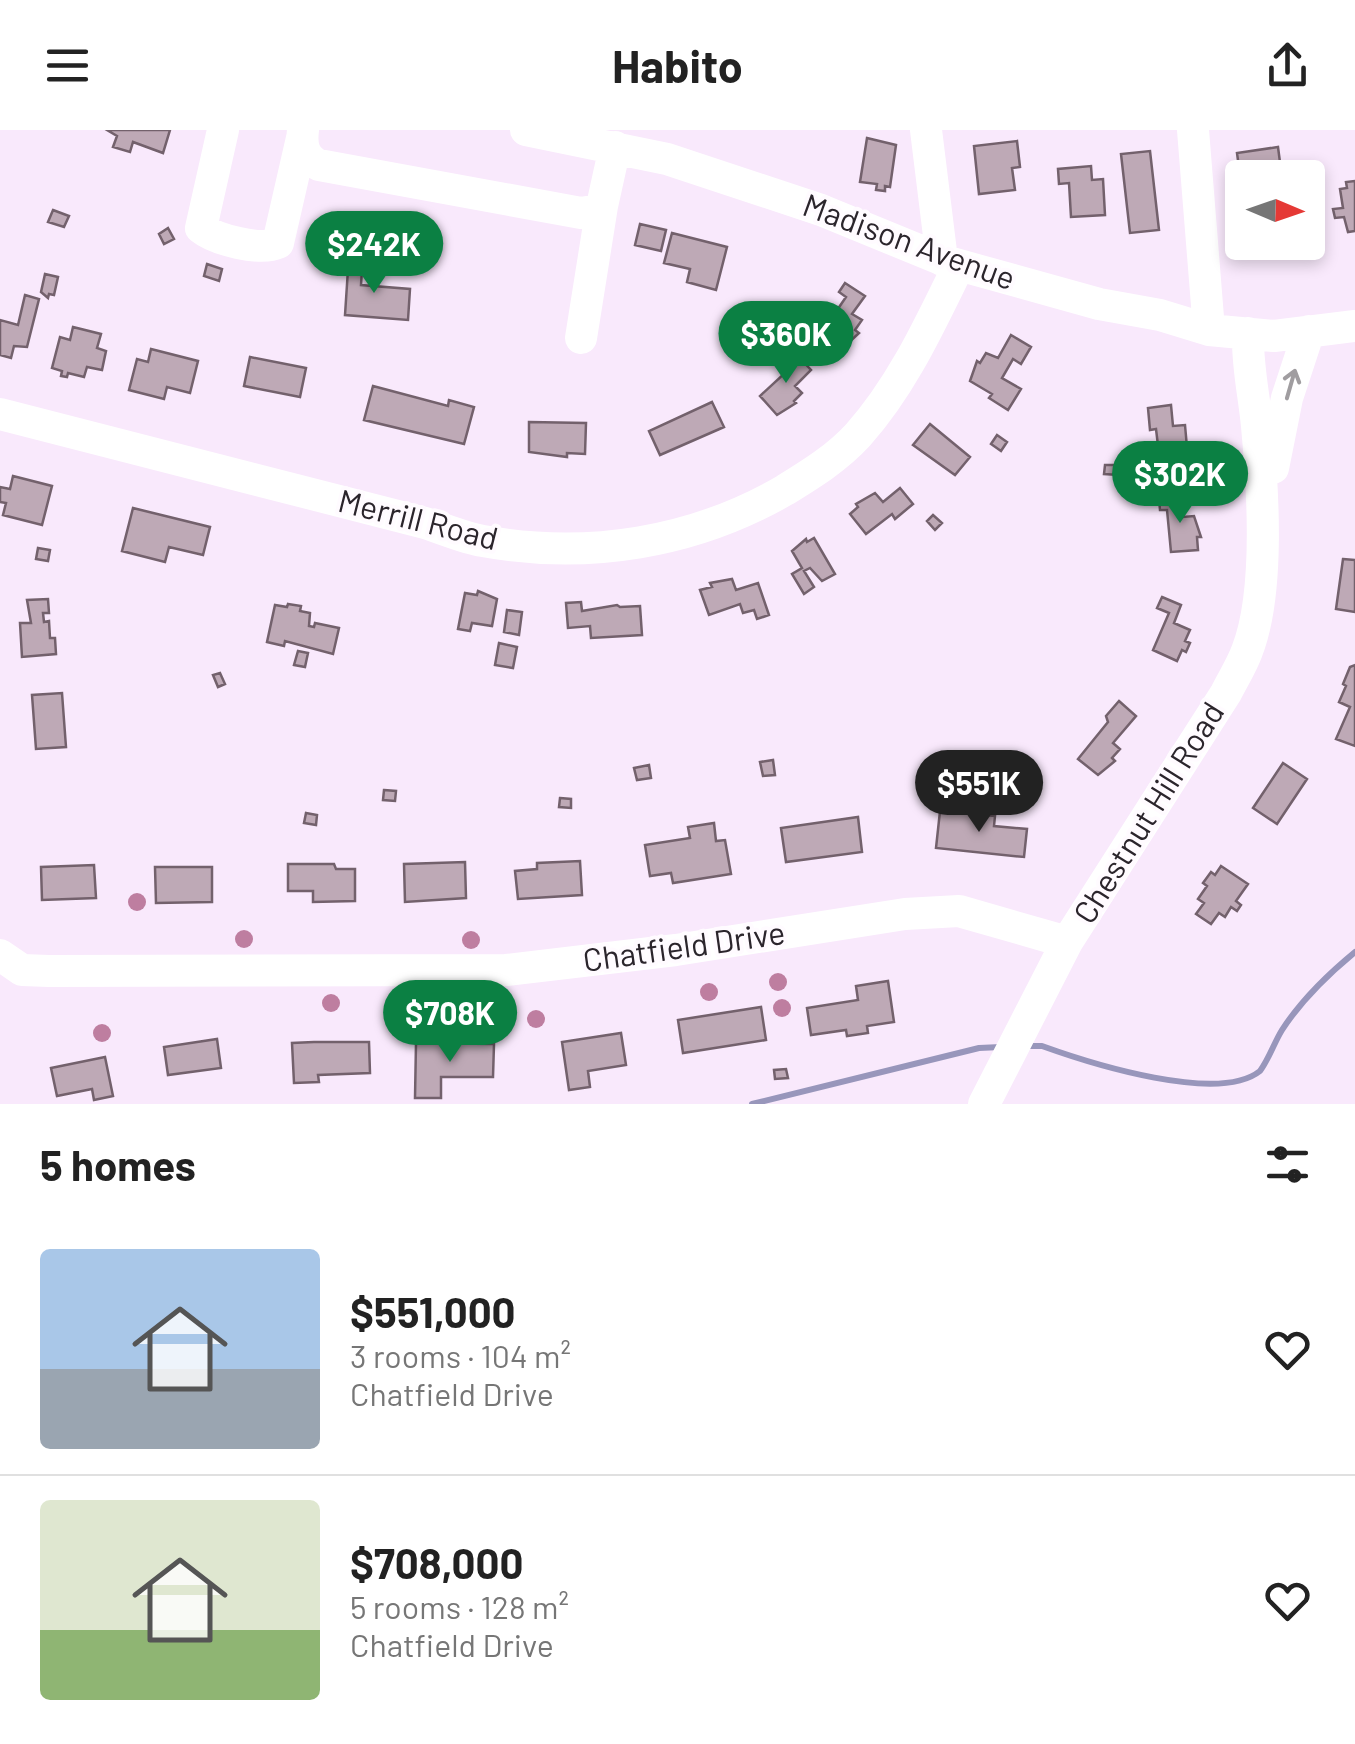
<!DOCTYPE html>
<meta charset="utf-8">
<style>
body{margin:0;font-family:Barlow,sans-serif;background:#f6f6f6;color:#222;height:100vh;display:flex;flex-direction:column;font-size:38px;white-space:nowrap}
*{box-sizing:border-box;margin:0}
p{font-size:32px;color:#767676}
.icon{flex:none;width:55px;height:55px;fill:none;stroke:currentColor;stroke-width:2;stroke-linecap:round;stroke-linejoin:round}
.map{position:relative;height:974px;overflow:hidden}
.panel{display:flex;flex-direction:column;background:#fff;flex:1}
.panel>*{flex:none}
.needle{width:65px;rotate:92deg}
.fabs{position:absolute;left:1225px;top:30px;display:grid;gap:20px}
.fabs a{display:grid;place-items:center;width:100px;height:100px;border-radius:10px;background:#fff;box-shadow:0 5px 15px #0003;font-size:50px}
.price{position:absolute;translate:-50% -85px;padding:0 22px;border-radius:35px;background:#0b8043;color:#fff;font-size:32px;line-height:65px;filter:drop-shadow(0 2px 5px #0008)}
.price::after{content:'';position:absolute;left:50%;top:60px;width:30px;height:22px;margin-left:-15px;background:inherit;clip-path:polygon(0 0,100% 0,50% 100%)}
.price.on{background:#222;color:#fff}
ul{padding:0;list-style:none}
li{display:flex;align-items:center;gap:30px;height:250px;padding:0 40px}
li+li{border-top:2px solid #e0e0e0}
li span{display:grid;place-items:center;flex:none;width:280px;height:200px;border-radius:10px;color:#555}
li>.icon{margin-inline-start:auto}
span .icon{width:120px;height:120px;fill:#fffc;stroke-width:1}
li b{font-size:42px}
h2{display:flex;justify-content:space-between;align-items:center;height:120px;padding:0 40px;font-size:42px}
header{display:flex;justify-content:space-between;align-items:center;height:130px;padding:0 40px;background:#fff;font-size:45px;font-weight:700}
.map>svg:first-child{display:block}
</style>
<header><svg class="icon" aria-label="menu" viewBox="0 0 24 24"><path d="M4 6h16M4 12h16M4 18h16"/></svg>Habito<svg class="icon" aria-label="share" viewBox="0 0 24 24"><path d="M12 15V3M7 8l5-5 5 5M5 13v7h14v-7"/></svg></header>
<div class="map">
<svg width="1355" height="974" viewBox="0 0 1355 974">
<rect width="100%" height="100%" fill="#f9e9fc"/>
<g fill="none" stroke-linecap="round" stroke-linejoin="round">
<!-- stream -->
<path stroke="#9896bb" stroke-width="6" d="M1024,916H1042C1092,934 1219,974 1260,941C1269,929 1274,913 1282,900C1302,869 1327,845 1355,822
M752,974L979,918L1001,917"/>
</g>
<!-- building -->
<path fill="#bea9b6" stroke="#73616c" stroke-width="2.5" d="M107,0H170L163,23L133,12L130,22L113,17L117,6Z
M867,8L896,15L890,57L885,56V61L876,60L877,54L860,52Z
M1017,11L1020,37L1012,38L1015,60L979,64L974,16Z
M1278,17L1281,40H1277V45L1270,46L1269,41L1240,45L1237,23Z
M1150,21L1159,100L1130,103L1121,24Z
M1091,36L1092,50L1103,49L1105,85L1071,87L1069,53L1059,54L1058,39Z
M1355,51V101L1348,102L1344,87L1335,88L1333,79L1343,78L1340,59L1347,58L1346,52Z
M53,80L69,86L64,97L48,92Z
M640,94L666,100L661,121L635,115Z
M168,98L174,109L164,114L159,104Z
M672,103L727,117L716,160L687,152L690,139L664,133Z
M349,124L363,125L361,155L410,159L408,190L345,185Z
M207,134L222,139L219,151L204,146Z
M45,144L58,147L54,165L49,164L48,168L41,162Z
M845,153L865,166L852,184L862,190L855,200L859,203L843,218L808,195L818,181L831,189L846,167L839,162Z
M25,165L39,169L27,217L14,216L11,228L0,225V190L18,195Z
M73,197L101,204L97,218L106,221L102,240L87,237L84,247L68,243L67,247L61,246L62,241L52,238L60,207L70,210Z
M1011,205L1031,217L1021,234L1013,229L1002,248L1021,259L1008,280L989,268L992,264L970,251L977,231L980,233L986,223L998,228Z
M151,219L198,231L190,263L167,257L164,269L129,260L137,229L148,232Z
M796,224L811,240L795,256L802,263L794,271L796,273L777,285L760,266L785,243L780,238Z
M250,227L306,238L300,267L244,256Z
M373,256L448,276L449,270L474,277L464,314L364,290Z
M712,272L724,297L660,325L649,301Z
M1171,275L1173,296L1185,295L1188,329L1160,332L1156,299L1150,300L1148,278Z
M529,292L586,293L585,324L567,323V327L529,322Z
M930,294L970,327L955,345L913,315Z
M997,305L1007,312L1001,321L991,314Z
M1105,335H1119V345L1104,344Z
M13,346L52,356L42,395L3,385L6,373L0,372V357L10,359Z
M900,358L913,374L895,389L892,384L866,404L850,384L858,377L856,374L875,363L883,372Z
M1181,366L1183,387L1194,386L1201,407H1197L1198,420L1171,422L1167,380H1160L1159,369Z
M133,378L210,397L203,425L169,417L165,432L122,421Z
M933,385L942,393L935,400L927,391Z
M814,408L835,444L822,451L810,438L804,441L814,457L804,464L792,444L802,438L792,421L806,409L807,412Z
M38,418L50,420L48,431L36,429Z
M1343,429L1355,430V482L1336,479Z
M732,449L736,460L758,453L769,485L757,489L754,480L743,483L740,474L709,485L700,460L712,457L710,453Z
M478,461L497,469L492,496L472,493L470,501L458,499L465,463L477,465Z
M1162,467L1181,475L1174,493L1190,500L1185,511L1190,513L1186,522L1182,520L1177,531L1153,520L1169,483L1157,478Z
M48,469L49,483H43L44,492L49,491L50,508H55L56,524L22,527L20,493H31L27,470Z
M581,472L582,481L617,475L620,477L640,476L642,505L591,508L590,496L568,498L566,473Z
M288,474L301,476L300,481L310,483L309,496L314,497L315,493L339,498L333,524L285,511L284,516L267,512L275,475L287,477Z
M507,480L522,482L519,505L504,502Z
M499,513L517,517L513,538L495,535Z
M298,521L308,523L305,537L294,535Z
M1355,535V616L1336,609L1350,577L1339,572L1346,556L1343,554L1350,537Z
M220,543L225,554L218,557L213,545Z
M62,563L66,617L36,619L32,565Z
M1119,571L1136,586L1113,613L1120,619L1112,628L1115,631L1098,645L1078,629L1108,592L1106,586Z
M773,630L775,645L763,646L760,632Z
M1283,633L1307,649L1277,694L1253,678Z
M649,635L651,648L637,650L634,638Z
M384,660L396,661L395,671L383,670Z
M560,668L571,669V678L559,677Z
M940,681L995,686L994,696L1027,699L1024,727L936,718Z
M306,683L317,685L316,695L304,693Z
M858,687L862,722L786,732L781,698Z
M714,693L716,711L725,710L731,744L673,753L671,743L650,746L645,715L690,708L688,697Z
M580,731L582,765L518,769L515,741L537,739V733Z
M465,732L466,768L405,772L404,734Z
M288,734H334L336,739H355V771L313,772V761H288Z
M94,735L96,768L42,770L41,737Z
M1221,736L1248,754L1236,771L1241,775L1237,781L1231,777L1225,787L1219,783L1211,794L1196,784L1204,773L1198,769L1207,756L1203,753L1211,742L1215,745Z
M155,737H212V772L156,773Z
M888,851L894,892L867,896L868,903L847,906L846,900L811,905L807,878L858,870L856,856Z
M761,877L766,910L683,923L678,890Z
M621,903L626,935L588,941L590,957L569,960L562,912Z
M217,909L221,938L168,945L164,917Z
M314,912H369L370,943L318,945L319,952L294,953L292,913Z
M416,913L494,914L493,947H441V968H415Z
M105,927L113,966L94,970L92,959L57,966L51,938Z
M786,939L788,948L775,949L774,940Z"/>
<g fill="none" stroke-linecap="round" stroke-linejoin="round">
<!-- minor -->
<path stroke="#fff" stroke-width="32" d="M223,0L201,98C216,110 260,121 278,113L302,8
M303,0C301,16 304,28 319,35L581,83L593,81L602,76L615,17
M526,0L667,29L821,80L948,132L1099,174L1160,185L1209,200L1274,206L1355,196
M926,0L942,130
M1193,0L1209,200
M581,208L602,76
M0,284L425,393C444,399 464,408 483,411C587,430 694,413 785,360C811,344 837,328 858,305C902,256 930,194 959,135
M1273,338L1287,268L1309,201
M0,825L22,840L49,841L506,840L676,820L905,784L959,781L1067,812
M984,974L1067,812L1226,563C1233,549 1242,535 1247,521C1270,462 1263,359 1257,296C1254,264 1247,236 1248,203"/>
</g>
<!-- trees -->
<g fill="#be7ea0">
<circle cx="137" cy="772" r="9"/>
<circle cx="244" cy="809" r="9"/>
<circle cx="471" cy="810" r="9"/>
<circle cx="778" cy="852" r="9"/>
<circle cx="709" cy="862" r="9"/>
<circle cx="331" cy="873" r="9"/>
<circle cx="782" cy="878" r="9"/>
<circle cx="461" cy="884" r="9"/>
<circle cx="494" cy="887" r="9"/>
<circle cx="536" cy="889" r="9"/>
<circle cx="102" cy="903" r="9"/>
</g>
<!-- one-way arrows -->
<defs><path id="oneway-shaft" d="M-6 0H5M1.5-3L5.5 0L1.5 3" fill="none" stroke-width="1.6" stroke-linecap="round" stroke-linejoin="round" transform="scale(2.5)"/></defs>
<use stroke="#a09da0" href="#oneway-shaft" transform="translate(1291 254) rotate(-74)"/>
<g text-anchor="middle" stroke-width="8" stroke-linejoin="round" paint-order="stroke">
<!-- street labels -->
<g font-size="32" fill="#2b252c" stroke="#fffbff">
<text transform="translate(909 112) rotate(20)" y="11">Madison Avenue</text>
<text transform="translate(418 390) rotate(14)" y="11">Merrill Road</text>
<text transform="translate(1149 683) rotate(-58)" y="11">Chestnut Hill Road</text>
<text transform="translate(684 817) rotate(-8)" y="11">Chatfield Drive</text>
</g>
</g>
</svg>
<div class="fabs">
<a><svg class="needle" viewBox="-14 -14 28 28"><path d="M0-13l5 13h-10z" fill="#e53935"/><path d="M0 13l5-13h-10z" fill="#767676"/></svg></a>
</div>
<b class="price" style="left:374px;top:166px">$242K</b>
<b class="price" style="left:786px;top:256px">$360K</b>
<b class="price" style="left:1180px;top:396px">$302K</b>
<b class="price on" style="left:979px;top:705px">$551K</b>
<b class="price" style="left:450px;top:935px">$708K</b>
</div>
<section class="panel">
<h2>5 homes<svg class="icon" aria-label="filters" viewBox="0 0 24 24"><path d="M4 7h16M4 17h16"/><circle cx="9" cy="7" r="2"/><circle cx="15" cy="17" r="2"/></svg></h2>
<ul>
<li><span style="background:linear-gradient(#a9c7e8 60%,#9aa5b1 0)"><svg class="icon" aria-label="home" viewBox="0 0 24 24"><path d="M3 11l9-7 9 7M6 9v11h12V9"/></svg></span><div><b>$551,000</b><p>3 rooms · 104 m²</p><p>Chatfield Drive</p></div><svg class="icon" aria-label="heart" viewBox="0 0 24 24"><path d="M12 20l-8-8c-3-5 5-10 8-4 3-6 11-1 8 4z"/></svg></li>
<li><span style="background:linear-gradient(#dfe7d0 65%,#8fb573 0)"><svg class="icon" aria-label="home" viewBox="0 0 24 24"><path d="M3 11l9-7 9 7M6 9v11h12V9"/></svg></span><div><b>$708,000</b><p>5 rooms · 128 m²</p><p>Chatfield Drive</p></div><svg class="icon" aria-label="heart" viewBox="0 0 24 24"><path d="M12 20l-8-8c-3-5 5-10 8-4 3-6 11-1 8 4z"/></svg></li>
</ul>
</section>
